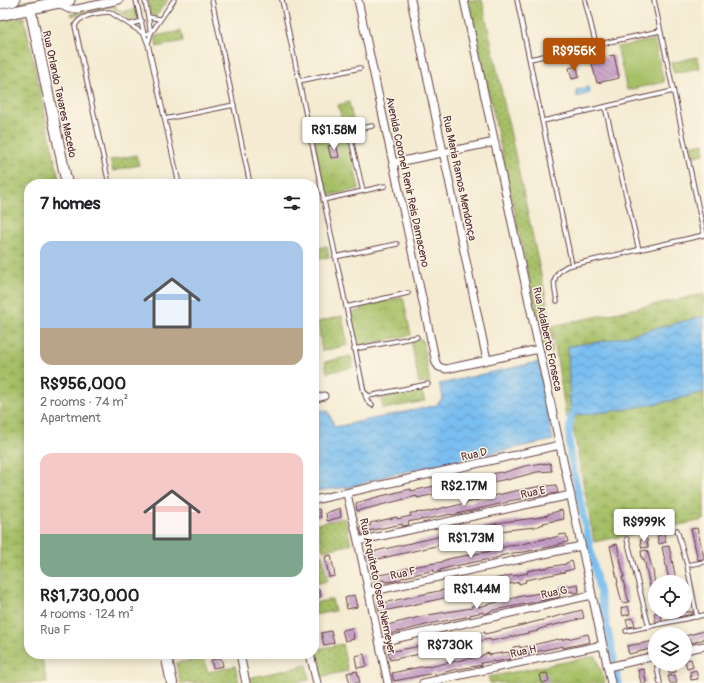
<!DOCTYPE html>
<meta charset="utf-8">
<style>
body{margin:0;font-family:Pangolin,sans-serif;background:#f6f6f6;color:#202124;height:100vh;display:flex;flex-direction:column;font-size:15px;white-space:nowrap}
*{box-sizing:border-box;margin:0}
p{font-size:13px;color:#757577}
.icon{flex:none;width:22px;height:22px;fill:none;stroke:currentColor;stroke-width:2;stroke-linecap:round;stroke-linejoin:round}
.map{position:relative;flex:1;overflow:hidden}
.drawer{position:absolute;left:24px;top:179px;width:295px;height:480px;display:flex;flex-direction:column;background:#fff;border-radius:16px;box-shadow:0 2px 10px #0003}
.drawer>*{flex:none}
.tools{position:absolute;left:648px;top:575px;display:grid;gap:8px}
.tools a{display:grid;place-items:center;width:44px;height:44px;border-radius:50%;background:#fff;box-shadow:0 2px 10px #0003;font-size:20px}
.price{position:absolute;translate:-50% -34px;padding:0 9px;border-radius:4px;background:#fff;color:#222;font-size:13px;line-height:26px;filter:drop-shadow(0 1px 2px #0008)}
.price::after{content:'';position:absolute;left:50%;top:24px;width:12px;height:9px;margin-left:-6px;background:inherit;clip-path:polygon(0 0,100% 0,50% 100%)}
.price.on{background:#b45309;color:#fff}
ul{padding:0;list-style:none}
li{display:grid;align-content:center;gap:8px;height:212px;padding:0 16px}
li span{display:grid;place-items:center;height:124px;border-radius:12px;color:#555}
li>.icon{margin-inline-start:auto}
span .icon{width:72px;height:72px;fill:#fffc;stroke-width:1}
li b{font-size:17px}
h2{display:flex;justify-content:space-between;align-items:center;height:48px;padding:0 16px;font-size:17px}
.map>svg:first-child{display:block}
</style>
<div class="map">
<svg width="704" height="683" viewBox="0 0 704 683">
<defs>
<pattern id="grass-dots" width="8" height="8" patternUnits="userSpaceOnUse"><rect width="8" height="8" fill="#a6c066"/><path d="M2 2h.1M6 6h.1" fill="none" stroke="#899b54" stroke-width="1.8" stroke-linecap="round"/></pattern>
<pattern id="wetland-marsh" width="20" height="14" patternUnits="userSpaceOnUse"><rect width="20" height="14" fill="#a6c066"/><path d="M1 5h8M5 5V1M11 12h8M15 12V8" fill="none" stroke="#899b54"/></pattern>
<pattern id="park-crowns" width="20" height="18" patternUnits="userSpaceOnUse"><rect width="20" height="18" fill="#a6c066"/><path d="M2 6a3 3 0 1 1 6 0M12 15a3 3 0 1 1 6 0" fill="none" stroke="#899b54"/></pattern>
<pattern id="water-waves" width="16" height="10" patternUnits="userSpaceOnUse"><rect width="16" height="10" fill="#79bef0"/><path d="M0 5q4-4 8 0t8 0" fill="none" stroke="#659ac3"/></pattern>
<pattern id="building-back-hatch" width="6" height="6" patternUnits="userSpaceOnUse"><rect width="6" height="6" fill="#c59ec8"/><path d="M-1 5l2 2M0 0l6 6M5-1l2 2" fill="none" stroke="#a280a3"/></pattern>
</defs>
<rect width="100%" height="100%" fill="#fcf5e5"/>
<filter id="ink" filterUnits="userSpaceOnUse"><feTurbulence type="fractalNoise" baseFrequency=".025" numOctaves="2"/><feDisplacementMap in="SourceGraphic" scale="8" xChannelSelector="R" yChannelSelector="G"/><feConvolveMatrix kernelMatrix="1 2 1 2 8 2 1 2 1" color-interpolation-filters="sRGB"/></filter>
<filter id="wash" filterUnits="userSpaceOnUse"><feTurbulence type="fractalNoise" baseFrequency=".012" numOctaves="4" result="noise"/><feDisplacementMap in="SourceGraphic" scale="16" xChannelSelector="R" yChannelSelector="G"/><feGaussianBlur stdDeviation="0.9" result="paint"/><feColorMatrix in="noise" values="0 0 0 0 0 0 0 0 0 0 0 0 0 0 0 0 0 1.4 0 .05"/><feComposite in="paint" operator="in"/></filter>
<g filter="url(#wash)">
<rect width="100%" height="100%" fill="#f4ebd2"/>
<!-- grass -->
<path fill="url(#grass-dots)" stroke="#787048" d="M31,0H48L0,10V7Z
M148,0H168L155,17L150,13Z
M469,0H482L552,326V352L545,353Z
M113,4L121,12L136,9L137,15L136,20L134,21L129,20L112,7L71,16L70,14Z
M181,31L183,41L157,47L155,36Z
M697,57L700,68L674,73L671,63Z
M349,102L355,128L345,131L338,105Z
M704,143V154L691,157L689,146Z
M136,155L139,165L113,171L110,160Z
M327,246L329,257L314,260V249Z
M342,316L348,345L322,351L318,322Z
M422,339L430,382L419,384L411,340Z
M351,356L353,367L327,373L325,362Z
M421,390L425,401L383,409L381,398Z
M345,518L351,544L323,551L317,524Z
M322,554L328,581L314,584V556Z
M332,599L335,611L314,615V603Z
M342,644L348,671L320,677L314,650Z
M203,658L208,672L235,666L239,683H180L176,663Z
M307,665L309,680L294,683H250L249,678Z"/>
<!-- wetland -->
<path fill="url(#wetland-marsh)" stroke="#787048" d="M24,17L60,184H29V654H41L47,683H0V20Z
M704,294V316L606,341L568,346L569,385L571,415L566,417L552,326Z
M704,392V520L594,542L571,416C616,411 661,405 704,392Z"/>
<!-- park -->
<path fill="url(#park-crowns)" stroke="#787048" d="M347,134L359,189L326,196L314,141Z
M403,297L411,335L358,346L350,313L362,310L361,306Z
M596,656L605,683H490L488,677Z"/>
<!-- pitch -->
<path fill="#a6c066" stroke="#787048" d="M654,40L664,82L627,90L617,47Z"/>
<!-- water -->
<path fill="url(#water-waves)" stroke="#626e8e" d="M588,87L590,93L577,97L576,90Z
M704,316V392C661,405 616,411 571,416L569,385L568,346L606,341Z
M538,362L553,440L390,475L351,487L314,491V409L328,411L335,427L437,405L443,397L439,384Z"/>
<g fill="none" stroke-linecap="round" stroke-linejoin="round">
<!-- canal -->
<path stroke="#79bef0" stroke-width="7" d="M571,416L569,435L570,454L614,659
M616,671L619,683"/>
</g>
<g id="blocks">
<!-- building -->
<path fill="url(#building-back-hatch)" d="M614,55L619,78L597,83L591,60Z
M577,66L579,77L572,79L569,68Z
M336,144L339,157L331,158L328,146Z
M542,463L543,464L550,463L552,471L537,472L507,480V479L417,498V496L357,511L356,503L377,497L411,489V491L501,472L502,473L525,466Z
M547,485V486L556,485L558,493L508,501V502L452,515V514L422,520V519L408,522L409,525L402,526V524L368,531V533L362,535L360,527L371,525L370,523L397,517V519L411,516L410,513L427,512L446,507V508L510,492Z
M340,508L341,517L327,521L326,513Z
M319,509L321,517L314,518V510Z
M562,510L564,519L543,523L544,524L535,527L507,530L369,561L367,553L503,522L536,518L548,515V514Z
M697,528L704,557V559L698,560L691,529Z
M566,534L568,542L559,544V545L524,552L513,553L500,556V557L450,567L440,570L441,571L434,572V570L401,578V579L395,581L385,582L384,580L374,582L372,574L379,573V575L390,573L411,567L442,562V561L452,558L487,552L508,546L518,545L548,538V539L559,536V535Z
M664,534L666,542L659,544L657,536Z
M647,539L648,547L642,548L640,540Z
M617,544L624,577H622L629,602L622,603L617,583H618L610,546Z
M669,546L676,579L669,580L662,547Z
M647,550L653,571L655,584V600H653L644,559H642L641,551Z
M331,555L335,576L329,577L325,557Z
M572,561L574,569L565,571V572L525,580L526,582L519,584V582L379,612L378,604L513,575V576L528,573L527,571L566,564V563Z
M567,584V586L578,584L579,592L573,593L572,591L559,594L560,597L549,599L490,611V612L484,614L483,612L470,615L471,616L434,623L385,635L383,626L428,615L472,608L471,606L478,605V607L522,596L552,591L561,588L560,586Z
M319,589L321,597L314,599V590Z
M354,595L357,607L347,609L345,598Z
M628,606L630,614L623,616L621,608Z
M582,610L584,618L546,627L537,630L538,631L491,641L490,639L480,641L440,651L420,655V654L390,660L388,652L449,641L448,640L475,634L485,632V634L515,627Z
M660,612L662,620L656,622L654,613Z
M676,612H693V614L678,617Z
M633,618L635,626L628,627L626,619Z
M352,628L354,639L345,641L342,630Z
M331,631L334,643L324,645L321,633Z
M704,631V639L692,643L691,640L685,641V636Z
M588,634L590,642L563,648V646L530,653V654L524,656L523,654L515,655L513,647L520,646V648L558,639L559,640L568,638V639Z
M655,641V648L629,654L627,646Z
M509,652L511,659L494,662V661L481,663L482,665L453,670L435,675V673L424,675L394,681L392,673L420,667L429,666V667L442,664L482,656V655L489,653V655Z
M364,654L367,666L357,668L355,656Z
M221,658L223,666L213,668L211,660Z
M691,659L693,667L687,669L685,660Z
M674,664L676,672L669,673L668,665Z
M644,669L646,683H641L638,670Z
M696,670L698,679L691,680L690,672Z
M357,671L360,683H350L347,673Z
M547,673L549,681L542,683L540,674Z
M675,675L677,683H670L668,676Z"/>
</g>
</g>
<g filter="url(#ink)">
<use href="#blocks" fill-opacity="0" stroke="#643e44" stroke-width="1"/>
<g fill="none" stroke-linecap="round" stroke-linejoin="round">
<!-- lane casing -->
<g stroke="#643e44" stroke-width="5.5">
<path id="lane" d="M136,0L144,34L148,44L179,184
M145,0L151,33L148,43
M212,0L250,184
M282,0L364,392L369,396L428,384
M517,0L572,265
M585,0L596,45
M654,0L704,234
M148,17L160,19
M131,24L142,21
M530,59L660,31
M299,81L360,68
M605,107L639,250
M165,119L234,105
M543,121L673,91
M349,131L363,191
M311,139L372,126
M109,184L75,26C79,15 100,12 110,12L144,34L151,33L174,0
M323,200L385,186
M335,257L397,244
M557,301C554,286 550,275 567,266L704,235
M346,307L408,293
M354,349L417,337
M365,395L368,402L372,405
M677,530L687,565L697,617
M627,539L649,627
M687,565L704,562
M626,631L704,615
M657,667L660,683"/>
</g>
<!-- street casing -->
<g stroke="#643e44" stroke-width="9">
<path id="street" d="M358,0L436,363L439,367L446,369L539,349
M411,0L487,360
M464,0L611,683
M57,3L69,9H77L119,0
M393,163L495,142
M314,399L324,396
M347,494L358,541L388,683
M314,500L560,445
M358,541L571,495
M369,592L581,546
M380,642L592,595
M685,650L704,646
M240,654L246,683
M310,654L317,683
M608,667L655,656
M423,683L603,645"/>
</g>
<!-- secondary casing -->
<g stroke="#643e44" stroke-width="12">
<path id="secondary" d="M30,8L67,184
M166,654L172,683"/>
</g>
<!-- primary casing -->
<g stroke="#643e44" stroke-width="13">
<path id="primary" d="M0,3L14,0
M0,15L69,0"/>
</g>
<!-- lane -->
<use href="#lane" stroke="#fff" stroke-width="3.5"/>
<!-- street -->
<use href="#street" stroke="#fff" stroke-width="7"/>
<!-- secondary -->
<use href="#secondary" stroke="#fff" stroke-width="10"/>
<!-- primary -->
<use href="#primary" stroke="#fff" stroke-width="11"/>
</g>
</g>
<g text-anchor="middle" stroke-width="3" stroke-linejoin="round" paint-order="stroke">
<!-- street labels -->
<g font-size="11" fill="#4a1f2b" stroke="#fcf5e5">
<text transform="translate(60 94) rotate(78)" y="4">Rua Orlando Tavares Macedo</text>
<text transform="translate(460 178) rotate(78)" y="4">Rua Maria Ramos Mendonça</text>
<text transform="translate(408 182) rotate(78)" y="4">Avenida Coronel Renir Reis Damaceno</text>
<text transform="translate(548 339) rotate(78)" y="4">Rua Adalberto Fonseca</text>
<text transform="translate(474 454) rotate(-13)" y="4">Rua D</text>
<text transform="translate(533 492) rotate(-12)" y="4">Rua E</text>
<text transform="translate(403 573) rotate(-12)" y="4">Rua F</text>
<text transform="translate(378 586) rotate(78)" y="4">Rua Arquiteto Oscar Niemeyer</text>
<text transform="translate(554 592) rotate(-12)" y="4">Rua G</text>
<text transform="translate(523 651) rotate(-12)" y="4">Rua H</text>
</g>
</g>
</svg>
<div class="tools">
<a><svg class="icon" aria-label="locate" viewBox="0 0 24 24"><circle cx="12" cy="12" r="6"/><path d="M12 2v4M12 18v4M2 12h4M18 12h4"/></svg></a>
<a><svg class="icon" aria-label="layers" viewBox="0 0 24 24"><path d="M12 4l9 5-9 5-9-5zM3 14l9 5 9-5"/></svg></a>
</div>
<b class="price on" style="left:574px;top:72px">R$956K</b>
<b class="price" style="left:334px;top:151px">R$1.58M</b>
<b class="price" style="left:464px;top:507px">R$2.17M</b>
<b class="price" style="left:644px;top:543px">R$999K</b>
<b class="price" style="left:471px;top:559px">R$1.73M</b>
<b class="price" style="left:477px;top:610px">R$1.44M</b>
<b class="price" style="left:450px;top:666px">R$730K</b>
<section class="drawer">
<h2>7 homes<svg class="icon" aria-label="filters" viewBox="0 0 24 24"><path d="M4 7h16M4 17h16"/><circle cx="9" cy="7" r="2"/><circle cx="15" cy="17" r="2"/></svg></h2>
<ul>
<li><span style="background:linear-gradient(#a9c7e8 70%,#b9a48a 0)"><svg class="icon" aria-label="home" viewBox="0 0 24 24"><path d="M3 11l9-7 9 7M6 9v11h12V9"/></svg></span><div><b>R$956,000</b><p>2 rooms · 74 m²</p><p>Apartment</p></div></li>
<li><span style="background:linear-gradient(#f6c9c9 65%,#7fa58c 0)"><svg class="icon" aria-label="home" viewBox="0 0 24 24"><path d="M3 11l9-7 9 7M6 9v11h12V9"/></svg></span><div><b>R$1,730,000</b><p>4 rooms · 124 m²</p><p>Rua F</p></div></li>
</ul>
</section>
</div>
